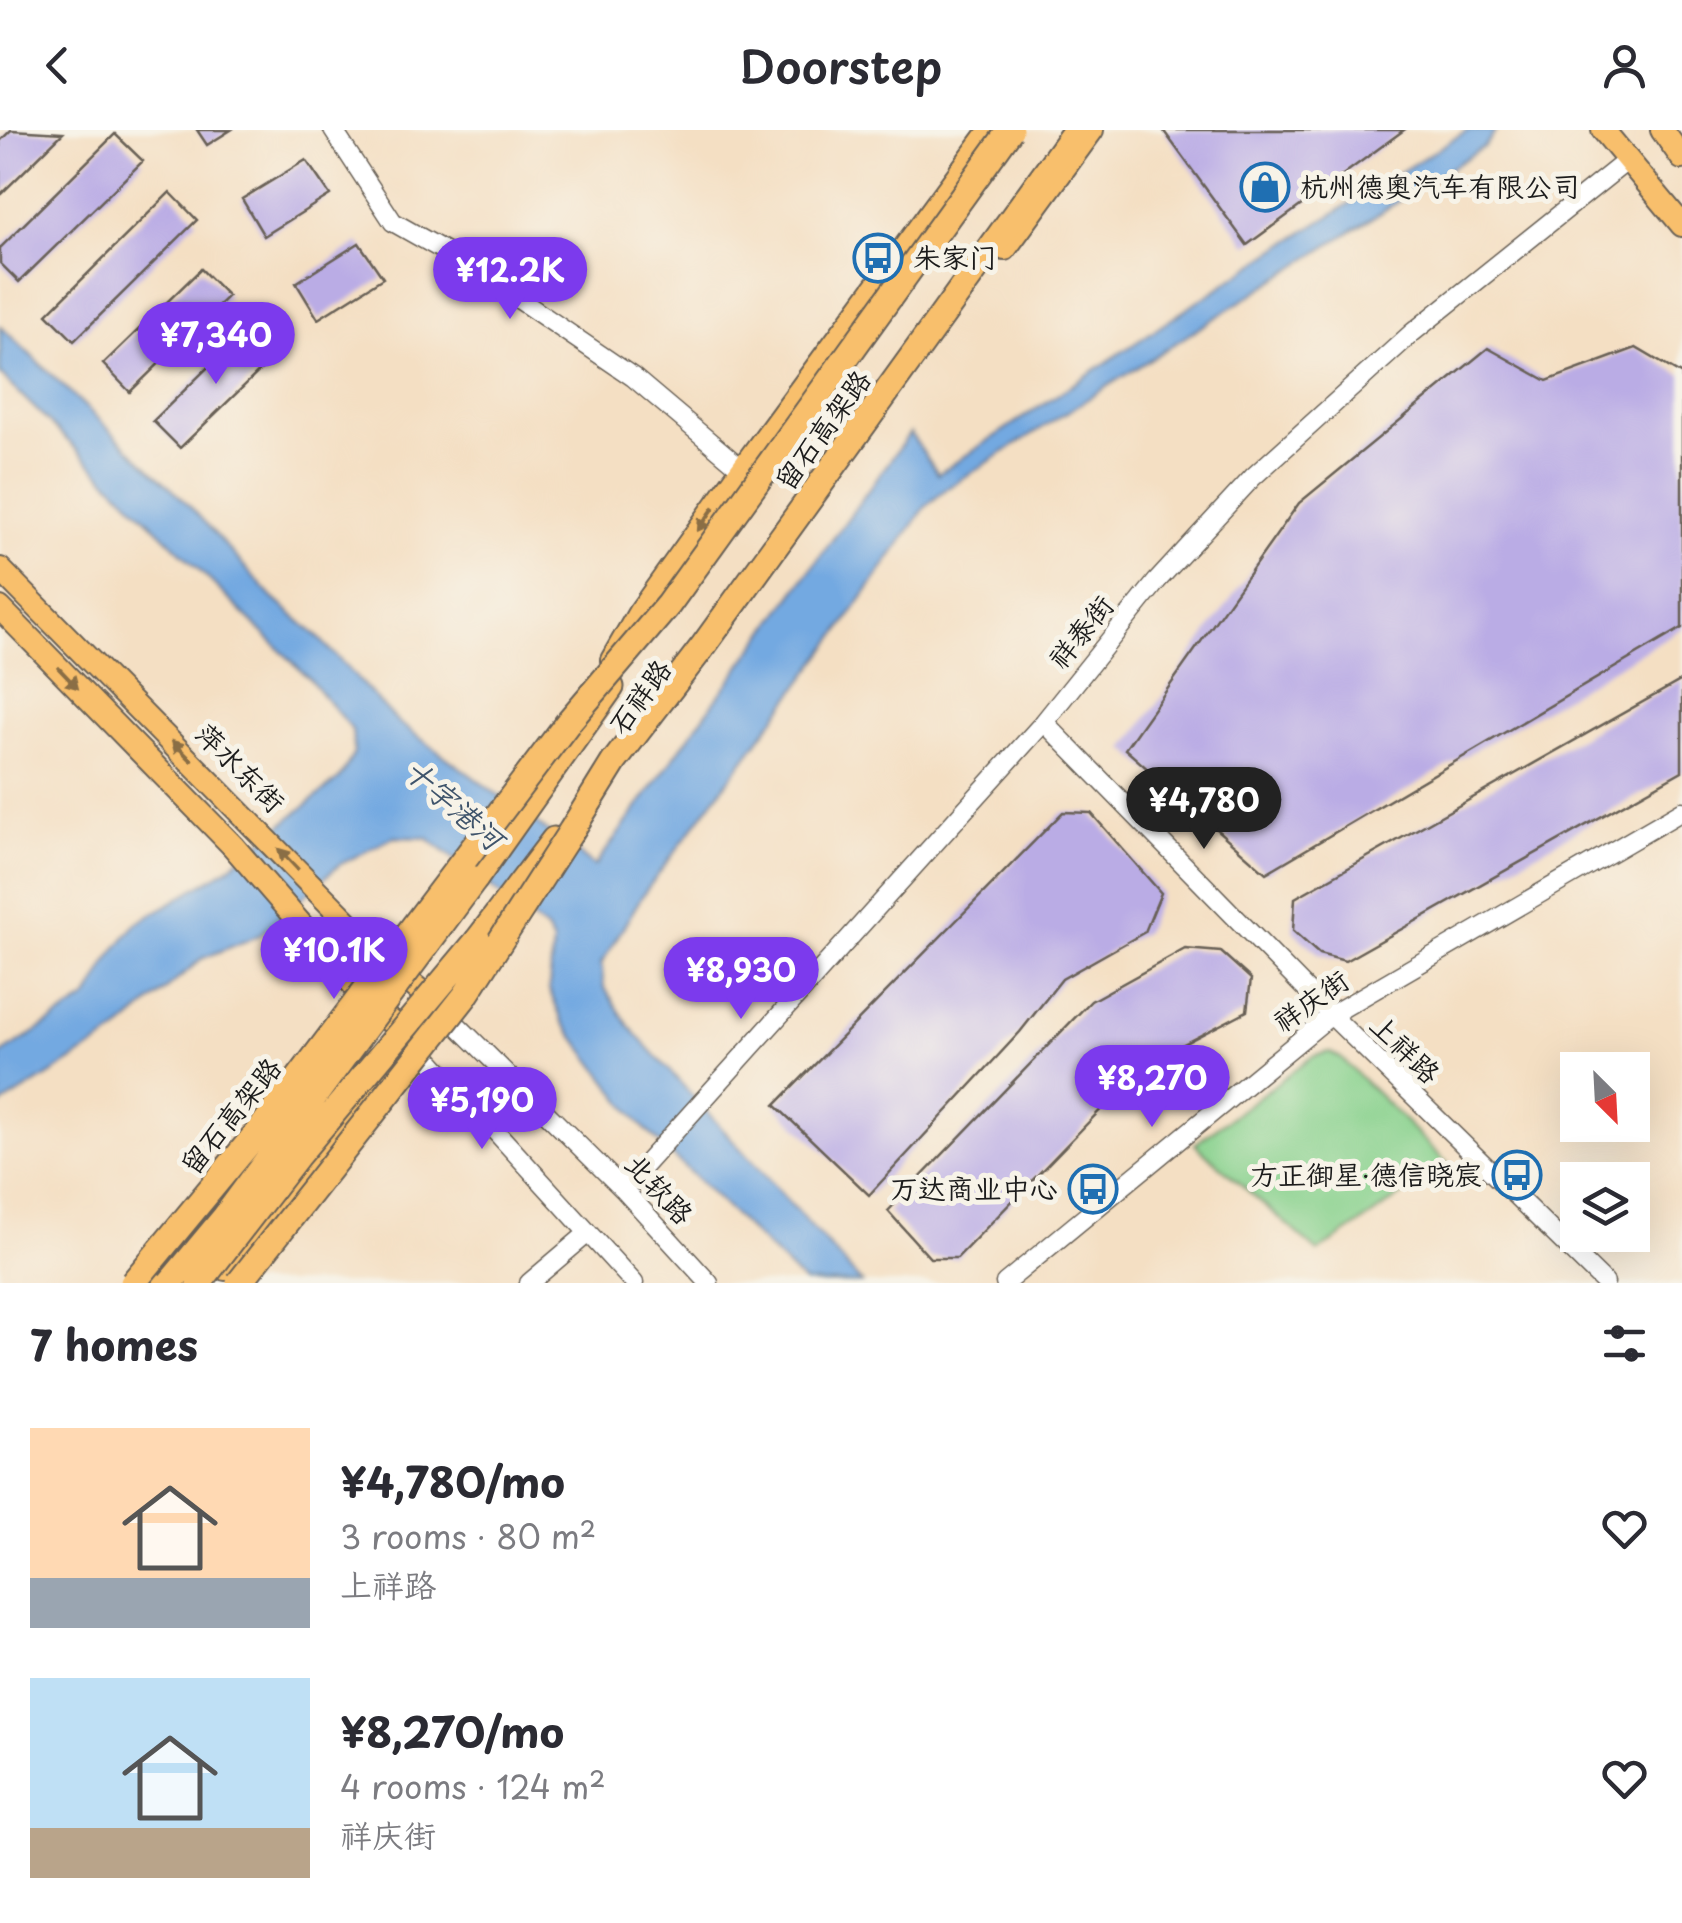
<!DOCTYPE html>
<meta charset="utf-8">
<style>
body{margin:0;font-family:"Playpen Sans","LXGW WenKai TC",sans-serif;background:#f7f7f7;color:#2b2b33;height:100vh;display:flex;flex-direction:column;font-size:38px;white-space:nowrap}
*{box-sizing:border-box;margin:0}
p{font-size:32px;color:#7c7c81}
.icon{flex:none;width:55px;height:55px;fill:none;stroke:currentColor;stroke-width:2;stroke-linecap:round;stroke-linejoin:round}
.map{position:relative;height:1153px;overflow:hidden}
.drawer{display:flex;flex-direction:column;background:#fff;flex:1}
.drawer>*{flex:none}
.needle{width:65px;rotate:156deg}
.buttons{position:absolute;left:1560px;top:922px;display:grid;gap:20px}
.buttons a{display:grid;place-items:center;width:90px;height:90px;border-radius:0px;background:#fff;box-shadow:0 10px 40px #0002;font-size:50px}
.price{position:absolute;translate:-50% -85px;padding:0 22px;border-radius:35px;background:#7c3aed;color:#fff;font-size:32px;line-height:65px;filter:drop-shadow(0 2px 5px #0008)}
.price::after{content:'';position:absolute;left:50%;top:60px;width:30px;height:22px;margin-left:-15px;background:inherit;clip-path:polygon(0 0,100% 0,50% 100%)}
.price.current{background:#222;color:#fff}
ul{padding:0;list-style:none}
li{display:flex;align-items:center;gap:30px;height:250px;padding:0 30px}
li span{display:grid;place-items:center;flex:none;width:280px;height:200px;border-radius:0px;color:#555}
li>.icon{margin-inline-start:auto}
span .icon{width:120px;height:120px;fill:#fffc;stroke-width:1}
li b{font-size:42px}
h2{display:flex;justify-content:space-between;align-items:center;height:120px;padding:0 30px;font-size:42px}
header{display:flex;justify-content:space-between;align-items:center;height:130px;padding:0 30px;background:#fff;font-size:45px;font-weight:600}
.map>svg:first-child{display:block}
</style>
<header><svg class="icon" aria-label="back" viewBox="0 0 24 24"><path d="M15 5l-7 7 7 7"/></svg>Doorstep<svg class="icon" aria-label="person" viewBox="0 0 24 24"><circle cx="12" cy="8" r="4"/><path d="M4 21q1-7 8-7t8 7"/></svg></header>
<div class="map">
<svg width="1682" height="1153" viewBox="0 0 1682 1153">
<rect width="100%" height="100%" fill="#f7f3e8"/>
<filter id="ink" filterUnits="userSpaceOnUse"><feTurbulence type="fractalNoise" baseFrequency=".01" numOctaves="2"/><feDisplacementMap in="SourceGraphic" scale="20" xChannelSelector="R" yChannelSelector="G"/><feConvolveMatrix kernelMatrix="1 2 1 2 8 2 1 2 1" color-interpolation-filters="sRGB"/></filter>
<filter id="wash" filterUnits="userSpaceOnUse"><feTurbulence type="fractalNoise" baseFrequency=".0048" numOctaves="4" result="noise"/><feDisplacementMap in="SourceGraphic" scale="40" xChannelSelector="R" yChannelSelector="G"/><feGaussianBlur stdDeviation="2.25" result="paint"/><feColorMatrix in="noise" values="0 0 0 0 0 0 0 0 0 0 0 0 0 0 0 0 0 1.4 0 .05"/><feComposite in="paint" operator="in"/></filter>
<g filter="url(#wash)">
<rect width="100%" height="100%" fill="#f4dfc3"/>
<!-- green -->
<path fill="#88d18d" stroke="#527654" stroke-width="2.5" d="M1329,922L1341,928L1448,1034L1318,1122L1195,1014L1312,927Z"/>
<!-- water -->
<path fill="#73a9e1" stroke="#48627e" stroke-width="2.5" d="M1468,0H1497L1485,16L946,359L926,376L839,502L642,766L601,834L604,857L629,896L862,1153H804L639,993L562,891L549,859L553,812L546,800L427,708L394,707L339,735L260,805L201,829L116,903L0,976V925L88,868L112,824L136,794L227,739L340,648L354,623L352,600L307,546L0,244V196L188,374L273,468L316,505L398,592L595,736L910,303L938,344L1277,119Z"/>
<g id="blocks">
<!-- building -->
<path fill="#baace5" d="M11,0L63,3L0,65V11Z
M197,0H231L207,15Z
M1163,0H1404L1247,115Z
M115,4L143,31L19,152L0,133V118Z
M306,30L330,65L264,106L242,69Z
M170,62L197,90L74,211L47,184Z
M359,113L383,148L318,189L296,153Z
M201,139L228,166L130,262L103,234Z
M251,195L278,223L180,318L153,291Z
M1488,218L1547,251L1636,218L1682,245V498L1266,743L1125,619L1299,373Z
M1682,550V641L1345,831L1319,824L1293,801L1295,768Z
M1063,682L1091,683L1161,763L1145,802L1062,849L1020,902L869,1065L775,975Z
M1185,819L1221,822L1251,849L1247,881L1145,934L957,1128H930L888,1081L1091,871Z"/>
</g>
</g>
<g filter="url(#ink)">
<use href="#blocks" fill-opacity="0" stroke="#686056" stroke-width="2.5"/>
<g fill="none" stroke-linecap="round" stroke-linejoin="round">
<!-- minor casing -->
<g stroke="#686056" stroke-width="21">
<path id="minor" d="M333,0L393,92L464,132L633,247L742,339
M1044,592L1331,885L1605,1153
M443,881L623,1059L709,1153
M415,913L634,1153
M623,1059L1044,592L1157,451L1253,347L1412,203L1629,29
M529,1153L588,1103
M1005,1153L1331,885L1682,681"/>
</g>
<!-- major casing -->
<g stroke="#686056" stroke-width="26">
<path id="major" d="M1603,0L1682,95
M1662,0L1682,28
M1005,119L1092,0
M0,439L396,841L440,877
M0,478L233,716L371,875L412,910
M612,530L639,483L742,339L991,0
M225,1139L468,843
M151,1153L273,1002"/>
</g>
<!-- highway casing -->
<g stroke="#686056" stroke-width="29">
<path id="highway" d="M570,703L614,632L704,515L1076,0
M475,749L611,557
M478,810L554,710"/>
</g>
<!-- minor -->
<use href="#minor" stroke="#fff" stroke-width="18"/>
<!-- major -->
<use href="#major" stroke="#f8bf6c" stroke-width="22"/>
<!-- highway -->
<use href="#highway" stroke="#f8bf6c" stroke-width="25"/>
<!-- highway-bridge casing -->
<g stroke="#686056" stroke-width="29" stroke-linecap="butt">
<path id="highway-bridge" d="M133,1153L262,997L570,590L668,475L1010,0
M170,1153L225,1087L475,749
M199,1153L297,1026L478,810
M239,1153L465,866L570,703"/>
</g>
<!-- highway-bridge -->
<use href="#highway-bridge" stroke="#f8bf6c" stroke-width="25"/>
</g>
<!-- one-way arrows -->
<defs><path id="oneway-solid" d="M-6-.8H1V-3.2L6.5 0L1 3.2V.8H-6Z" transform="scale(2.5)"/></defs>
<g fill="#8a6e44">
<use href="#oneway-solid" transform="translate(706 389) rotate(125)"/>
<use href="#oneway-solid" transform="translate(68 548) rotate(46)"/>
<use href="#oneway-solid" transform="translate(182 621) rotate(-135)"/>
<use href="#oneway-solid" transform="translate(288 729) rotate(-134)"/>
</g>
</g>
<!-- icons -->
<defs>
<g id="shop-ring" transform="scale(2.5)"><circle r="9.5" fill="#f7f3e8" stroke="#1f6fb2" stroke-width="1.5"/><path d="M-5-2.5h2.3a2.7 3.5 0 0 1 5.4 0H5L5.5 6h-11ZM-1.5-2.5h3a1.5 2.3 0 0 0-3 0Z" fill="#1f6fb2"/></g>
<g id="bus-ring" transform="scale(2.5)"><circle r="9.5" fill="#f7f3e8" stroke="#1f6fb2" stroke-width="1.5"/><path d="M-5-6H5V4H4V6H2V4H-2V6H-4V4H-5ZM-3.5-4V0h7V-4ZM-3.5 1.2v1.5H-2V1.2ZM2 1.2v1.5H3.5V1.2Z" fill="#1f6fb2"/></g>
</defs>
<g fill-rule="evenodd">
<use href="#shop-ring" x="1265" y="57"/>
<use href="#bus-ring" x="878" y="128"/>
<use href="#bus-ring" x="1517" y="1045"/>
<use href="#bus-ring" x="1093" y="1059"/>
</g>
<g text-anchor="middle" stroke-width="10" stroke-linejoin="round" paint-order="stroke">
<!-- poi labels -->
<g font-size="28" fill="#1c1c1c" stroke="#f7f3e8" text-anchor="start">
<text x="1300" y="67">杭州德奥汽车有限公司</text>
<text x="913" y="138">朱家门</text>
<text x="1482" y="1055" text-anchor="end">方正御星·德信晓宸</text>
<text x="1058" y="1069" text-anchor="end">万达商业中心</text>
</g>
<!-- street labels -->
<g font-size="28" fill="#1c1c1c" stroke="#f7f3e8">
<text transform="translate(823 300) rotate(-54)" y="10">留石高架路</text>
<text transform="translate(1081 502) rotate(-51)" y="10">祥泰街</text>
<text transform="translate(640 567) rotate(-54)" y="10">石祥路</text>
<text transform="translate(240 638) rotate(45)" y="10">萍水东街</text>
<text transform="translate(1311 871) rotate(-35)" y="10">祥庆街</text>
<text transform="translate(1405 919) rotate(44)" y="10">上祥路</text>
<text transform="translate(231 986) rotate(-51)" y="10">留石高架路</text>
<text transform="translate(659 1059) rotate(47)" y="10">北软路</text>
</g>
<!-- water labels -->
<g font-size="30" font-style="italic" fill="#3f546b" stroke="#f7f3e8">
<text transform="translate(453 675) rotate(41)" y="10">十字港河</text>
</g>
</g>
</svg>
<div class="buttons">
<a><svg class="needle" viewBox="-14 -14 28 28"><path d="M0-13l5 13h-10z" fill="#e53935"/><path d="M0 13l5-13h-10z" fill="#7c7c81"/></svg></a>
<a><svg class="icon" aria-label="layers" viewBox="0 0 24 24"><path d="M12 4l9 5-9 5-9-5zM3 14l9 5 9-5"/></svg></a>
</div>
<b class="price" style="left:510px;top:192px">¥12.2K</b>
<b class="price" style="left:216px;top:257px">¥7,340</b>
<b class="price current" style="left:1204px;top:722px">¥4,780</b>
<b class="price" style="left:334px;top:872px">¥10.1K</b>
<b class="price" style="left:741px;top:892px">¥8,930</b>
<b class="price" style="left:1152px;top:1000px">¥8,270</b>
<b class="price" style="left:482px;top:1022px">¥5,190</b>
</div>
<section class="drawer">
<h2>7 homes<svg class="icon" aria-label="filters" viewBox="0 0 24 24"><path d="M4 7h16M4 17h16"/><circle cx="9" cy="7" r="2"/><circle cx="15" cy="17" r="2"/></svg></h2>
<ul>
<li><span style="background:linear-gradient(#ffd9b3 75%,#9aa5b1 0)"><svg class="icon" aria-label="home" viewBox="0 0 24 24"><path d="M3 11l9-7 9 7M6 9v11h12V9"/></svg></span><div><b>¥4,780/mo</b><p>3 rooms · 80 m²</p><p>上祥路</p></div><svg class="icon" aria-label="heart" viewBox="0 0 24 24"><path d="M12 20l-8-8c-3-5 5-10 8-4 3-6 11-1 8 4z"/></svg></li>
<li><span style="background:linear-gradient(#bfe0f5 75%,#b9a48a 0)"><svg class="icon" aria-label="home" viewBox="0 0 24 24"><path d="M3 11l9-7 9 7M6 9v11h12V9"/></svg></span><div><b>¥8,270/mo</b><p>4 rooms · 124 m²</p><p>祥庆街</p></div><svg class="icon" aria-label="heart" viewBox="0 0 24 24"><path d="M12 20l-8-8c-3-5 5-10 8-4 3-6 11-1 8 4z"/></svg></li>
</ul>
</section>
